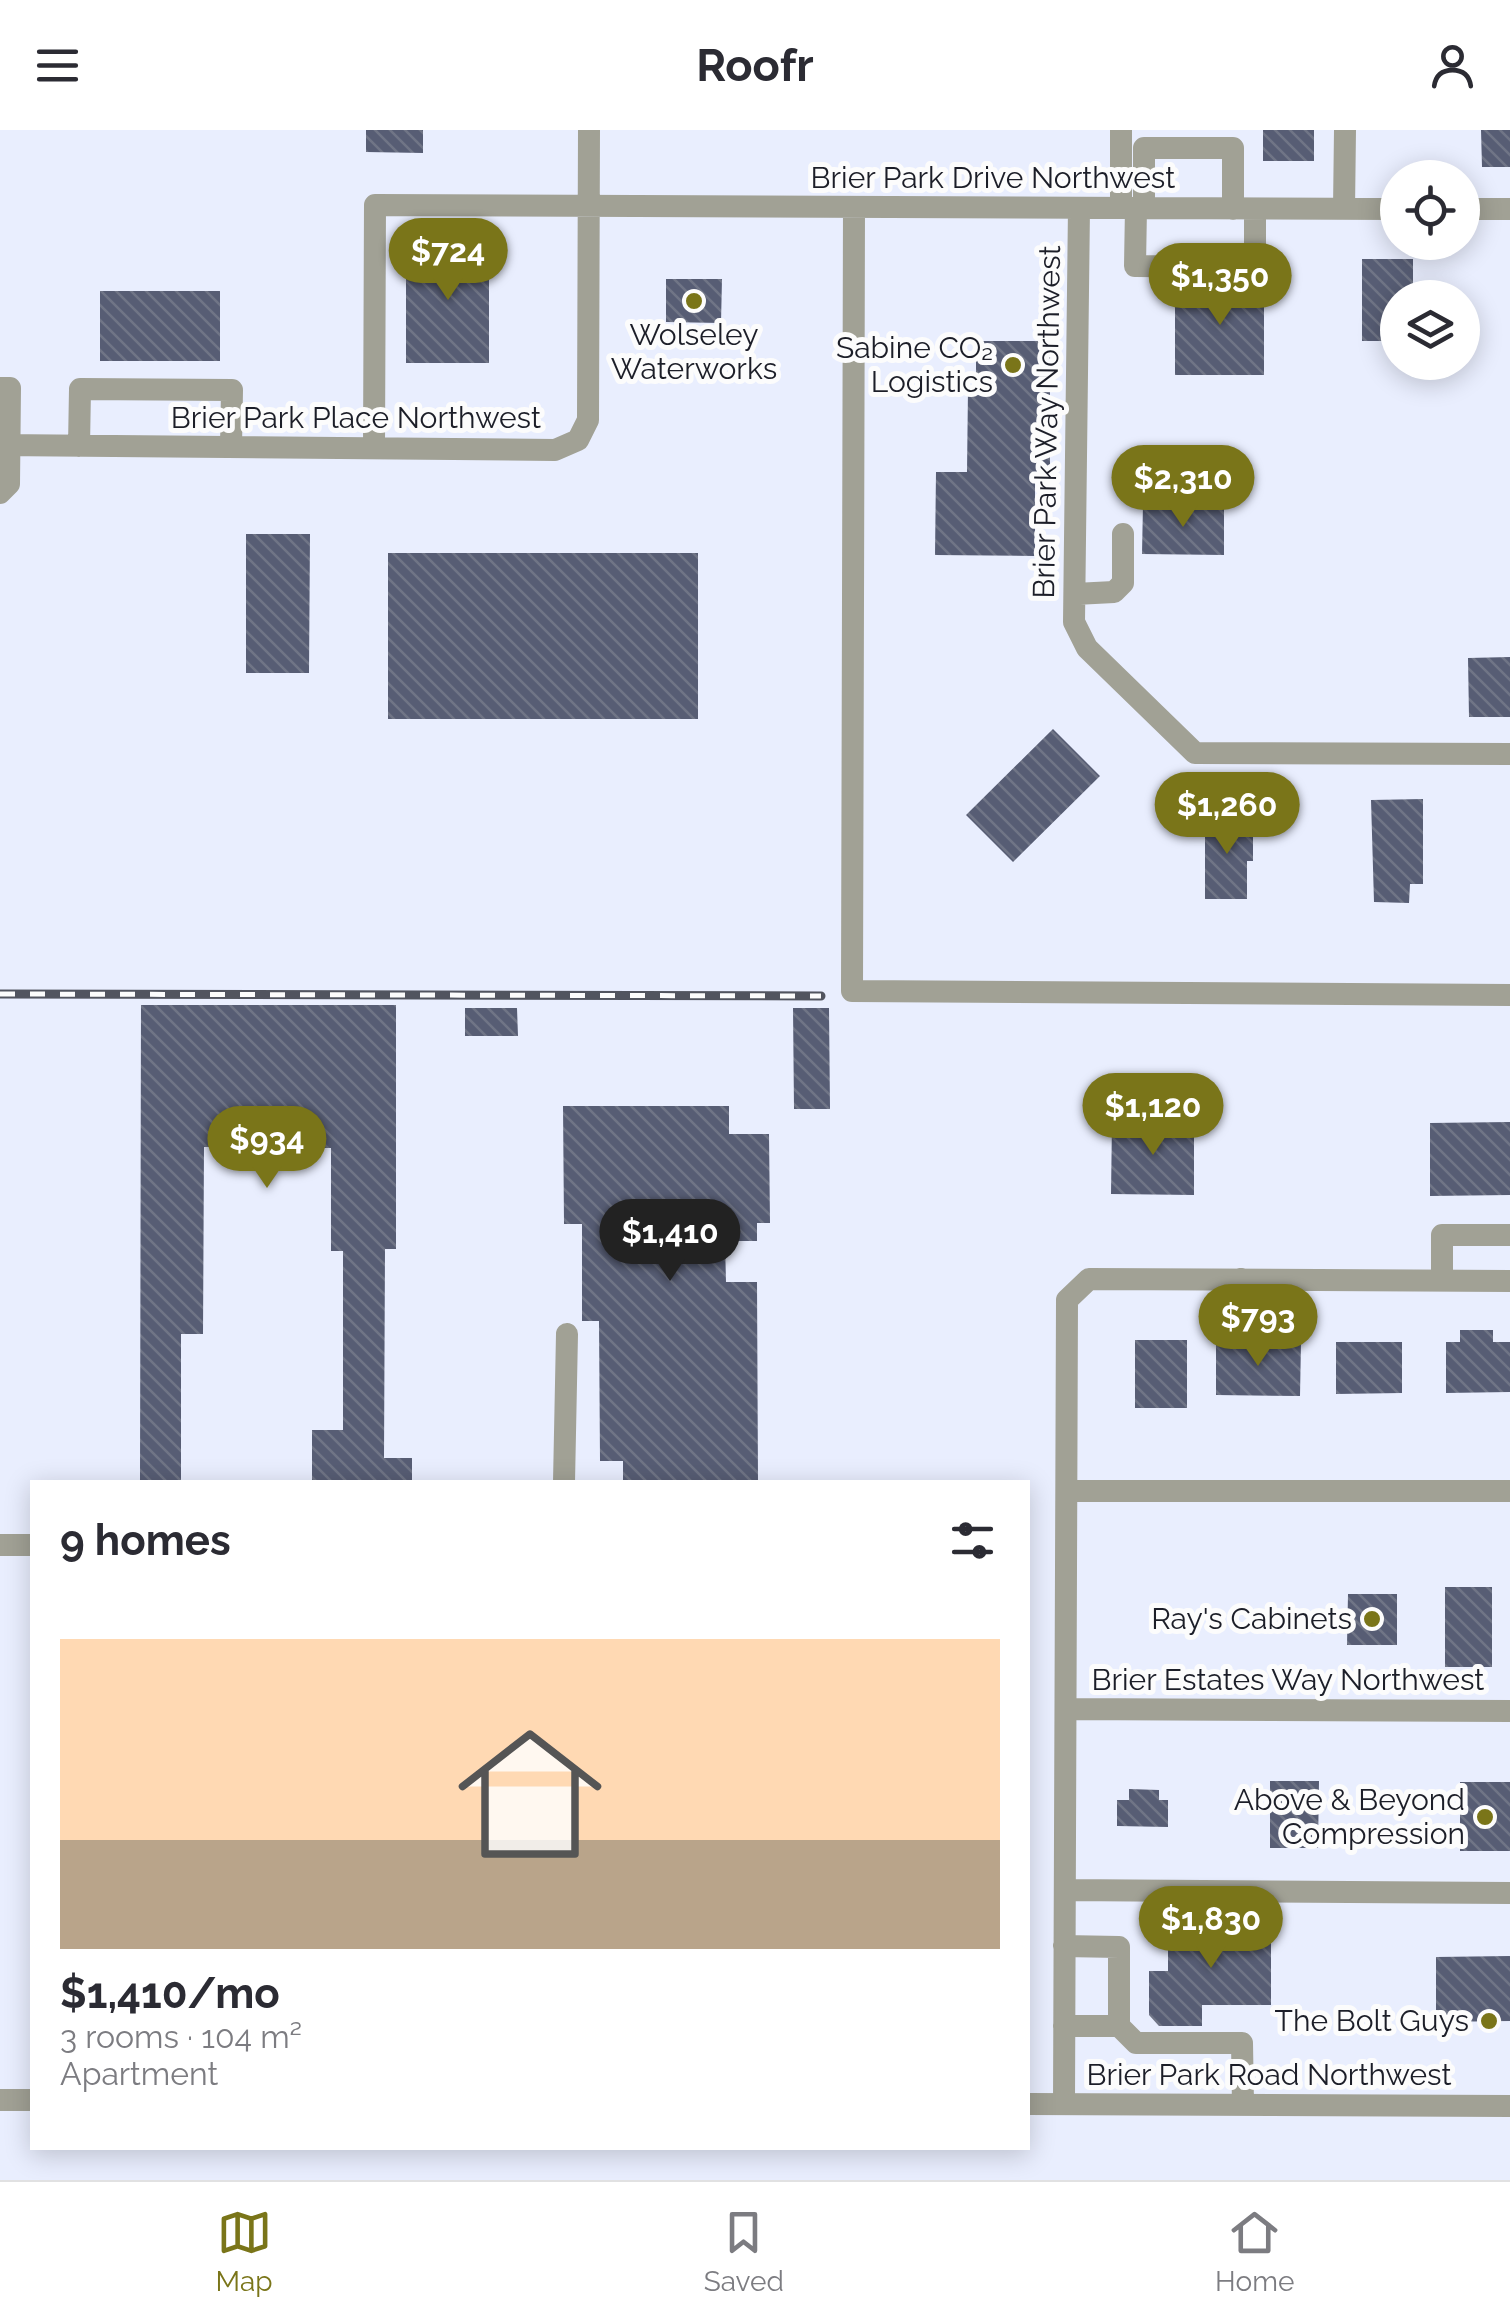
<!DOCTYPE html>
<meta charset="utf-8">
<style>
body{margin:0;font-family:Raleway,sans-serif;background:#f7f7f7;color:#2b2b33;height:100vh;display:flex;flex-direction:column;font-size:38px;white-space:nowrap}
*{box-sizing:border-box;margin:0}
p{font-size:32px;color:#7c7c81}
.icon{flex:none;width:55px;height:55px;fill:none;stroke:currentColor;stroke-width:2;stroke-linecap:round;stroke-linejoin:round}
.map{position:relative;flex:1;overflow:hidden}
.details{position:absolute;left:30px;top:1350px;width:1000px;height:670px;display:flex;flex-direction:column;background:#fff;border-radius:0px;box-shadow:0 5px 25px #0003}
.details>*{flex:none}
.buttons{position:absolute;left:1380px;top:30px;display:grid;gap:20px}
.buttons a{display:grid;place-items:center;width:100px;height:100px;border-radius:50%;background:#fff;box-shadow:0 5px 25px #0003;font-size:50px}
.price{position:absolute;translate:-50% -85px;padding:0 22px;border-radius:35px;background:#7a7519;color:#fff;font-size:32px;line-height:65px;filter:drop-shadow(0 2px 5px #0008)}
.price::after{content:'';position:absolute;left:50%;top:60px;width:30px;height:22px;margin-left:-15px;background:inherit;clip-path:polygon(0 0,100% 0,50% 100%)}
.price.on{background:#222;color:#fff}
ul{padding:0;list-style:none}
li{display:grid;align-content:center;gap:20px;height:530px;padding:0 30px}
li span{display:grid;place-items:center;height:310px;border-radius:0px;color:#555}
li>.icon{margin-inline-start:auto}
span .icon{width:180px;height:180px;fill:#fffc;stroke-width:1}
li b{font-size:42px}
h2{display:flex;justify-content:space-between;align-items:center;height:120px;padding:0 30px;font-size:42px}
header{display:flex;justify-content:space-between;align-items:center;height:130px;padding:0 30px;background:#fff;font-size:45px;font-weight:700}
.tab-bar{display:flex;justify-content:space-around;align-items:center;height:140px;border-top:2px solid #e1e1e2;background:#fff;font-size:28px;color:#7c7c81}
.tab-bar a{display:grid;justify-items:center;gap:5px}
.tab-bar .on{color:#7a7519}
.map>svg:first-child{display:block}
</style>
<header><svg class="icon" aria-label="menu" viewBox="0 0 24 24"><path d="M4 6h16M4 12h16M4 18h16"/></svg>Roofr<svg class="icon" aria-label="person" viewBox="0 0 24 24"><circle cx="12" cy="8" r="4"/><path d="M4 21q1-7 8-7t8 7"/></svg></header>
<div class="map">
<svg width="1510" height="2050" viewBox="0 0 1510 2050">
<defs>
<pattern id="building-back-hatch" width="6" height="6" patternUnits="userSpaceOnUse" patternTransform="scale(2.5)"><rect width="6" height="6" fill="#575d74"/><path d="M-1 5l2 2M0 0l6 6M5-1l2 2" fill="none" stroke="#707586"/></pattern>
</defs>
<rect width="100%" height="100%" fill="#e9eefe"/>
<!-- building -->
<path fill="url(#building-back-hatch)" d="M366,0H423V23L366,22Z
M1263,0H1314V31H1263Z
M1481,0H1510V37H1482Z
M406,113H489V233H406Z
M1362,129H1413V168H1398V211H1362Z
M1264,148V245H1175V151L1255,152Z
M666,149H722L721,193L666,192Z
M100,161H220V231H100Z
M976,211H1050V343L1035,342V426L935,425L936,342H967L968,259H976Z
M1143,374L1224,375V425L1142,424Z
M246,404H310L309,543H246Z
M388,423H698V589H388Z
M1510,527V587H1469L1468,528Z
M1053,599L1100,646L1013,732L966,685Z
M1423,669V754H1410L1409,773L1374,772L1371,670Z
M1205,687H1247V699H1253V731H1247V769H1205Z
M141,875H396V1119H385L384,1328H412V1350L312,1352V1300H343V1121H331V1018H258V1032H233V1017H204L203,1204H181V1352H140Z
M465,878H517L518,906H465Z
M793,878H829L830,979H794Z
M563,976H729V1004H769L770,1093H757V1111H725L726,1152H757L758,1352H623V1331H600L599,1191H582V1094H564Z
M1112,992H1194V1065L1111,1064Z
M1510,992V1065L1430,1066V993Z
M1460,1200H1493V1212H1510V1262L1446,1263V1212H1460Z
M1135,1210H1187V1278H1135Z
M1216,1212H1301L1300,1266L1216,1265Z
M1336,1212H1402V1263L1336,1264Z
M1445,1457H1492V1537H1445Z
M1348,1464H1397V1515H1347Z
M1270,1651H1319L1318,1718H1270Z
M1460,1652H1510V1721H1460Z
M1129,1659L1159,1660V1670H1168V1697L1117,1696V1670H1129Z
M1168,1793H1271V1875H1202V1896H1159L1149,1885V1841H1168Z
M1510,1826V1891L1436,1892V1827Z"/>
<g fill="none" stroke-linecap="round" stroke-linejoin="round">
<!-- minor -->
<path stroke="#a1a195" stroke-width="22" d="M854,77L852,861L1510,865
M1079,78L1074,492L1087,518L1195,623L1510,624
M1121,78V0
M1136,78L1135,136L1255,137V79
M1144,78V18H1233V79
M1344,79L1345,0
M1462,79H1510
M0,258H10L9,354L0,363
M0,315L555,320L578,310L588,290L589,0
M79,316L80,259L232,260L231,317
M374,318L375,75L1398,79
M1075,464L1114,462L1123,453V404
M1241,1149V1197
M1442,1150V1105H1510
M564,1352L567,1204
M1067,1361H1510
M0,1415H32
M1066,1579L1510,1581
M1065,1760L1510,1763
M1064,1816L1119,1817V1896L1136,1913H1242L1243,1975
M1064,1896H1119
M0,1970H32
M1028,1974L1510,1976
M1064,1974L1067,1170L1089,1149L1510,1151"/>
<!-- rail casing -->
<g stroke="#51545f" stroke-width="9">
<path id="rail" d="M0,864L821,866"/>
</g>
<!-- rail -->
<use href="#rail" stroke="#fcfcfc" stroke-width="5" stroke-dasharray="15" stroke-linecap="butt"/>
</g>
<!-- markers -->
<g fill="#7a7519" stroke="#fcfcfc" stroke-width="4">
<circle cx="694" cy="171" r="10"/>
<circle cx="1013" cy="235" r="10"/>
<circle cx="1372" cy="1489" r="10"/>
<circle cx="1485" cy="1687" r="10"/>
<circle cx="1489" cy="1891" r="10"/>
</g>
<g text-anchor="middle" stroke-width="10" stroke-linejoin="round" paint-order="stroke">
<!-- street labels -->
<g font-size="30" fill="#1c1e28" stroke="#fcfcfc">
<text x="993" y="58">Brier Park Drive Northwest</text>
<text x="356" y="298">Brier Park Place Northwest</text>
<text transform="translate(1047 292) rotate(-89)" y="10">Brier Park Way Northwest</text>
<text x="1288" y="1560">Brier Estates Way Northwest</text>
<text x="1269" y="1955">Brier Park Road Northwest</text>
</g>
<!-- poi labels -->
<g font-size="30" fill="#1c1e28" stroke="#fcfcfc" text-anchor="end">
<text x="694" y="215" text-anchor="middle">Wolseley<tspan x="694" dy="34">Waterworks</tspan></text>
<text x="993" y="228">Sabine CO₂<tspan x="993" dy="34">Logistics</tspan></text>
<text x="1352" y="1499">Ray's Cabinets</text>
<text x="1465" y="1680">Above &amp; Beyond<tspan x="1465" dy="34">Compression</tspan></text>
<text x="1469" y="1901">The Bolt Guys</text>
</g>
</g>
</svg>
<div class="buttons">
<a><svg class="icon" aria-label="locate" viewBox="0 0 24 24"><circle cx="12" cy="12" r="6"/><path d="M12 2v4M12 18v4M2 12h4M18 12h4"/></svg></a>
<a><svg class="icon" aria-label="layers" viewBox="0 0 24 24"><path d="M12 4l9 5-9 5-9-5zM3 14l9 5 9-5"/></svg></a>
</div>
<b class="price" style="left:448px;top:173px">$724</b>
<b class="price" style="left:1220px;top:198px">$1,350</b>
<b class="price" style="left:1183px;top:400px">$2,310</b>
<b class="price" style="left:1227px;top:727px">$1,260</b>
<b class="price" style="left:1153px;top:1028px">$1,120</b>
<b class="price" style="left:267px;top:1061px">$934</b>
<b class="price on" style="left:670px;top:1154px">$1,410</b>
<b class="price" style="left:1258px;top:1239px">$793</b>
<b class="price" style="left:1211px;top:1841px">$1,830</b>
<section class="details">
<h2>9 homes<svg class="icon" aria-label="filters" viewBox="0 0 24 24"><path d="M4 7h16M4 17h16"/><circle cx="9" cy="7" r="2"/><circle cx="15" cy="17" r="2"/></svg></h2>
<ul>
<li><span style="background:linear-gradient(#ffd9b3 65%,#b9a48a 0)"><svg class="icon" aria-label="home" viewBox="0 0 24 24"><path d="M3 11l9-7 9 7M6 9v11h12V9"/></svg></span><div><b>$1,410/mo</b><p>3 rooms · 104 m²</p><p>Apartment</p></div></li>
</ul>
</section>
</div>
<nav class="tab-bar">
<a class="on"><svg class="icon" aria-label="map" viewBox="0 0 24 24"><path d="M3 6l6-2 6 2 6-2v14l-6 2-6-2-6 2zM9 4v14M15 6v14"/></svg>Map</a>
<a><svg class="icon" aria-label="saved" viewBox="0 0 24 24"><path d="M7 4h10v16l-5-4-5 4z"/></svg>Saved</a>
<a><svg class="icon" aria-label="home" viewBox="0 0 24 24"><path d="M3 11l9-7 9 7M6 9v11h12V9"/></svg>Home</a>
</nav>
